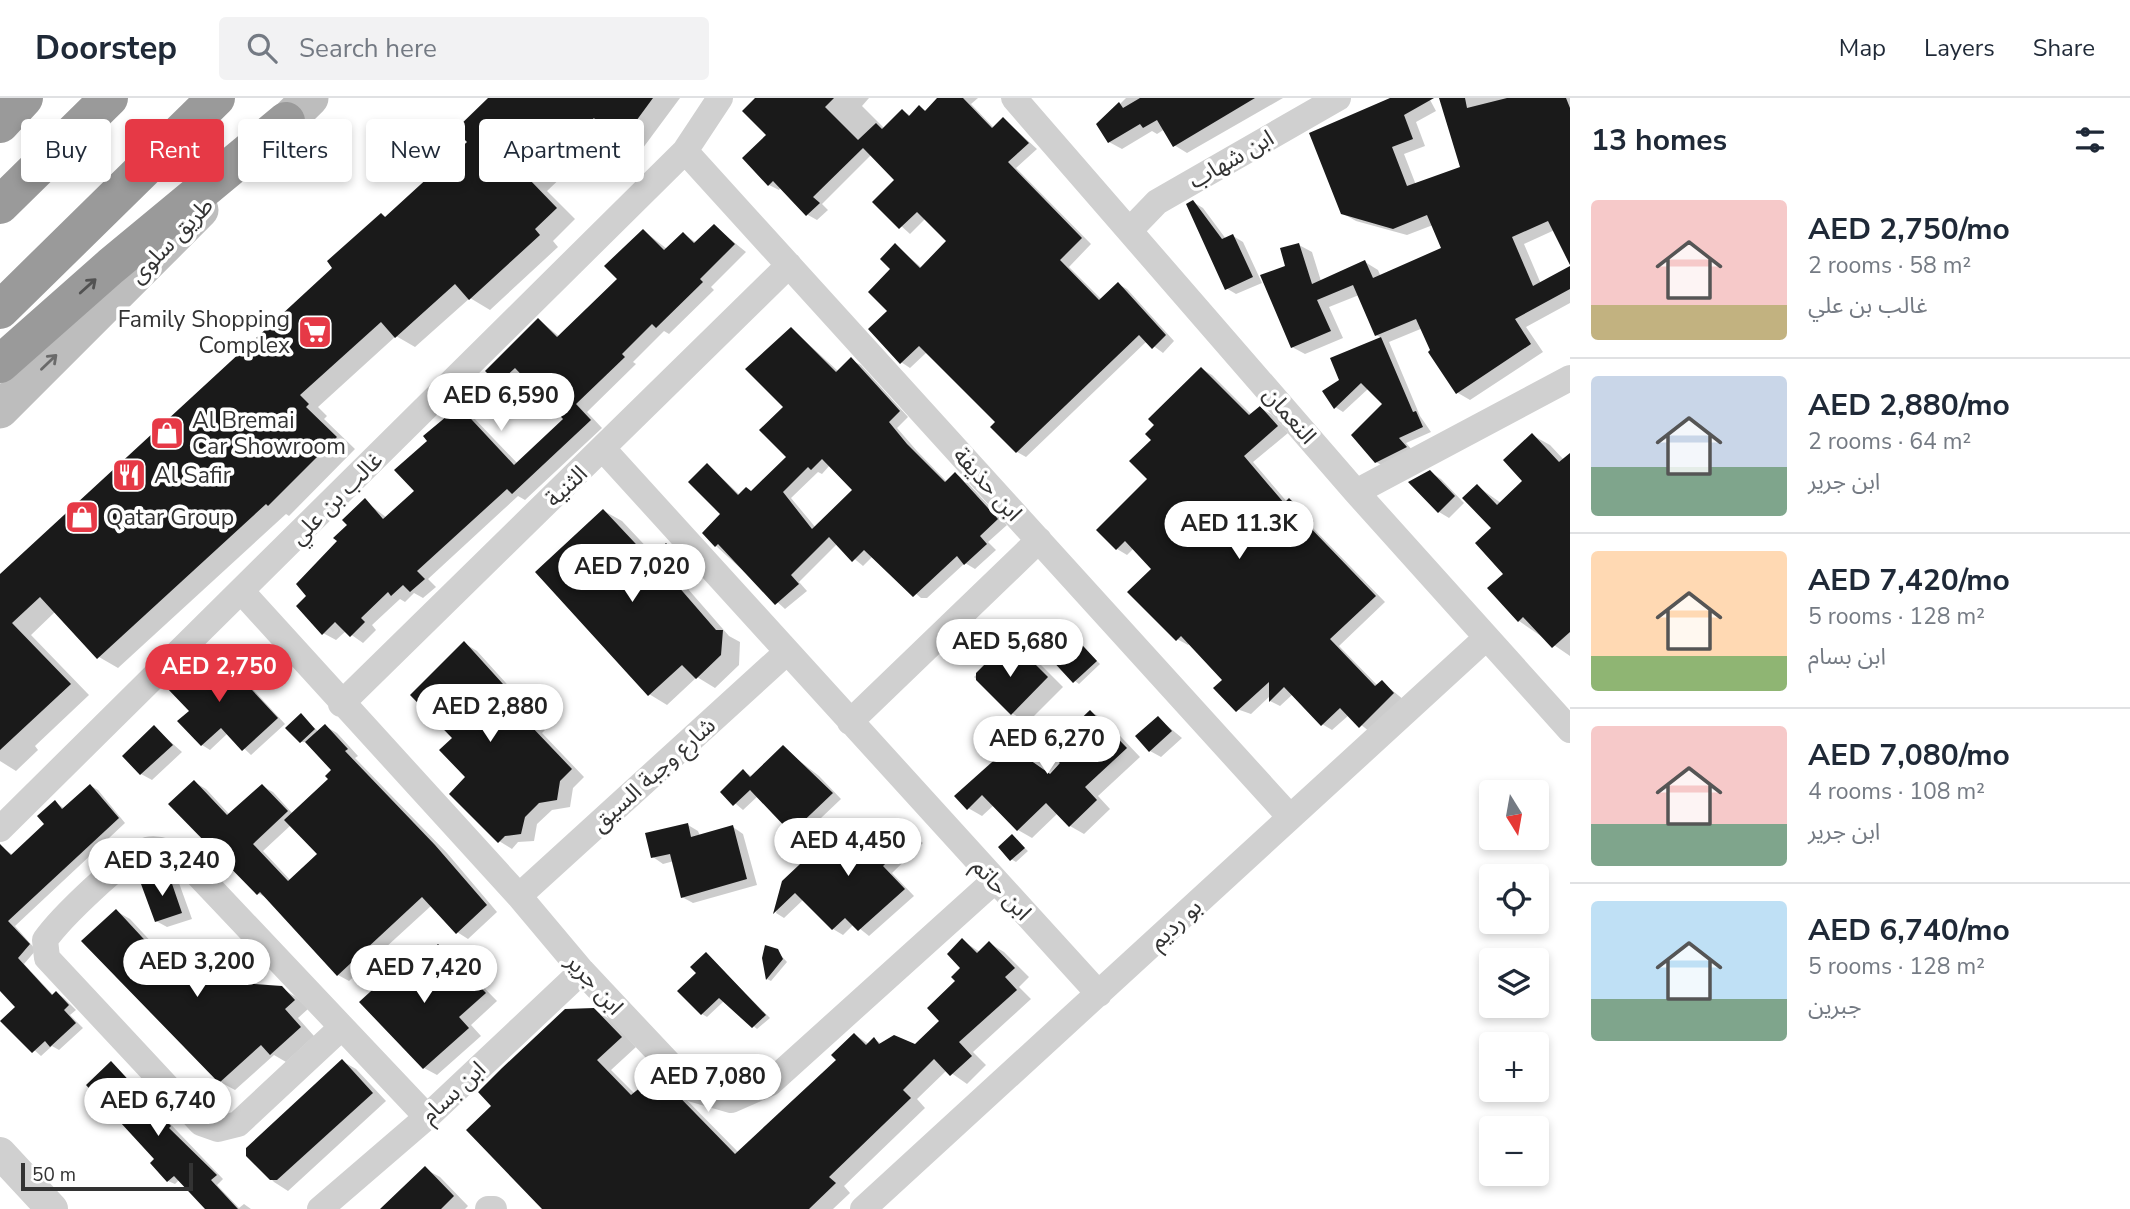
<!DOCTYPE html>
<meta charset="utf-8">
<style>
body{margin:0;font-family:"Nunito Sans","Noto Sans Arabic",sans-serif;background:#f2f2f3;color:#1f2937;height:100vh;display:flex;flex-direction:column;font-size:26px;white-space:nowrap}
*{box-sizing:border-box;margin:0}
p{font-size:23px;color:#747a83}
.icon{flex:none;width:38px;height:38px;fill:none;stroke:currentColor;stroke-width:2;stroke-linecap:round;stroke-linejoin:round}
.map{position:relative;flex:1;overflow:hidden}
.drawer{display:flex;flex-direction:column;background:#fff;width:560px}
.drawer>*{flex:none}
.hud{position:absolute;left:21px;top:21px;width:665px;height:63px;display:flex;gap:14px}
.needle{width:46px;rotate:169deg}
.fabs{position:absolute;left:1479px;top:682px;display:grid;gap:14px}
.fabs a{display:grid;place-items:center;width:70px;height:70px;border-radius:7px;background:#fff;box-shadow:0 4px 10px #0003;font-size:35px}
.scale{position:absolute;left:21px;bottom:18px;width:172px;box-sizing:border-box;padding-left:7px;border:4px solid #333;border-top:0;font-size:19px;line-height:24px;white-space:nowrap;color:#333;-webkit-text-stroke:5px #fff;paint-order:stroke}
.price{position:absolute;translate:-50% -60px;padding:0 16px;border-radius:24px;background:#fff;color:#222;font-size:23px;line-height:46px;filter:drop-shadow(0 2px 4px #0008)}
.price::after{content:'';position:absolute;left:50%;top:42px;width:21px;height:16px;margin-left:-10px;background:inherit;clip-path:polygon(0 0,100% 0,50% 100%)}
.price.current{background:#e63946;color:#fff}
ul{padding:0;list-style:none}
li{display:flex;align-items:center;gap:21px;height:175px;padding:0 21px}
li+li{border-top:2px solid #e0e1e3}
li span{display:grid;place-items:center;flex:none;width:196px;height:140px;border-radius:7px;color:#555}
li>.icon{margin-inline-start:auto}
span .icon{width:84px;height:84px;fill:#fffc;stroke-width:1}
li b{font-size:30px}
h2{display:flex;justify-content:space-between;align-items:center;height:84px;padding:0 21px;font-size:30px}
.chip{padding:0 24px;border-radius:7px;background:#fff;box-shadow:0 4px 10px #0003;font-size:24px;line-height:63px}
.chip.current{background:#e63946;color:#fff}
header{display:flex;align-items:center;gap:42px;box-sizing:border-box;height:98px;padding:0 35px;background:#fff;border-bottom:2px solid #e0e1e3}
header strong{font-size:33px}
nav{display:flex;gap:38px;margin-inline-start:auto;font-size:24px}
.search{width:490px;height:63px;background:#f2f2f3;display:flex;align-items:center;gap:18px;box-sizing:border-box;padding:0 24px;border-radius:7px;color:#747a83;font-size:26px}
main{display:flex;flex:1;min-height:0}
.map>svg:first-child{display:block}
</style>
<header>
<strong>Doorstep</strong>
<div class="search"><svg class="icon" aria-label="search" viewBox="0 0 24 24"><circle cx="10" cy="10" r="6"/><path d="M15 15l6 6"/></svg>Search here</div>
<nav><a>Map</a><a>Layers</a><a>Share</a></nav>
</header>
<main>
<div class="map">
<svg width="1570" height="1111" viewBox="0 0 1570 1111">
<rect width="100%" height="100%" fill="#fff"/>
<!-- shadow -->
<path fill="#0003" fill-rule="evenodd" d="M491,0H680L637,58L618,47L608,35L547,93L575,121L553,143L558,149L490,212L470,200L415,249L396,238L318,309L327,318L324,321L355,351L289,418L286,416L118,570L99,559L56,513L31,537L89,597L35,648L38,652L16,673L0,663V477L335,170L382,117L387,120L470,44Z
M758,0H869L862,8L885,31L903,13L911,18L920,9L926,13L940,0H978L971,6L994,30L1004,21L1037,51L1016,70L1091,146L1069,169L1102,202L1118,186L1127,191L1174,243L1163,255L1147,243L1026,359L1017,354L998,324L927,254L910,270L901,264L889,213L896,148L922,170L949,143L926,120L910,136L875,104L897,82L872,56L822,106L828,112L817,122L808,117L781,89L779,92L769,87L768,37Z
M1126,0H1283L1187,55L1174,47L1165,31L1157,36L1152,33L1122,51L1109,44L1099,27Z
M1393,0H1429L1436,13L1416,24L1425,48L1404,56L1416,87L1462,70L1441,0H1570V125L1524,146L1541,186L1570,170V205L1526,229L1543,254L1470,302L1458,295L1423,230L1389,244L1420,318L1431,334L1406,345L1414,354L1385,369L1376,364L1384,306L1369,290L1343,314L1335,309L1341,283L1332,261L1382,240L1376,237L1359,197L1329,209L1343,240L1305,256L1292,249L1287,169L1299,147L1312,154L1321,183L1365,164L1378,172L1381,179L1443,151L1433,127L1407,137L1356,123L1342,115Z
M1193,104L1203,110L1226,141L1233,138L1243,144L1262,185L1236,196L1226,190Z
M714,128L746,154L711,189L714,192L669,236L664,233L633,264L636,266L587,314L602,330L525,402L518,398L428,481L436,489L423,500L414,495L405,504L400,501L372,527L376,532L363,545L346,533L336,542L323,535L309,498L339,443L365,403L387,420L416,393L430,343L459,310L471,317L518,366L566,321L526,278L511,292L488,273L539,222L560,239L619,181L644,133L667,151L683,136L697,145Z
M792,231L839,274L851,262L861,267L908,319L897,330L917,353L947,384L956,376L965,382L1007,427L988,444L996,452L975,471L965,465L927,500H921L873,458L863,468L837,446L799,484L807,493L785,511L716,448L723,416L708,367L740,397L752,394L788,359L785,309ZM830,367L854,392L816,430L791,400L818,374L822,376Z
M1202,271L1212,277L1252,317L1260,310L1271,316L1288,335L1253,364L1288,405L1290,403L1300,409L1314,423L1310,427L1385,504L1339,548L1378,588L1382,584L1404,602L1370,634L1349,617L1332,632L1322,626L1293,596L1280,608L1270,603V598L1251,616L1234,610L1224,582L1190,545L1188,547L1177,541L1154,471L1134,450L1127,457L1117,451L1149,381L1153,342Z
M1532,337L1550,347L1564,362L1570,358V558L1519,523L1494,430L1477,388L1501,405L1525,383Z
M1430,374L1441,381L1464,405L1449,420L1439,414Z
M604,413L622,423L655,458L667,447L685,458L696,470L681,483L729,538L740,544L739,567L715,590L697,579L667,607L649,596Z
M1072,538L1100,566L1079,586L1075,583Z
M464,545L477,553L534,616L531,618L545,632L542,635L584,679L573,690L570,709L552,712L537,726L534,743L518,744L512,751L499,743L468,679L454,640Z
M205,554L235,582L238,579L246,584L285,626L251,657L228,635L210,652L202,647L191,613Z
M1023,557L1040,566L1063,589L1027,625L1012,615L974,579L988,565Z
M1091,614L1105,622L1140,659L1098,698L1110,711L1084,736L1070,728L1058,715L1032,740L1018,732L994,707L982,718L968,710L1010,650L1052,677Z
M301,618L319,634L325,628L337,635L358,658L355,660L447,755L497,814L468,841L457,834L432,807L349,883L338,877L268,801L258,795L194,684L206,691L230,717L262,688L273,694L293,716L330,681L333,672L308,644H301ZM291,727L319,756L291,783L263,753Z
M1158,620L1182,640L1161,659L1150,653Z
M154,629L182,654L152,682L141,676Z
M783,650L819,678L841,701L801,739L758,698L743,712L722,694L743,673L753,679Z
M91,688L98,692L125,725L15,828L36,852L24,866L54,898L57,895L64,900L76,912L70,917L83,930L59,952L52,948L41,958L2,923L17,909L0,890V755L4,751L13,757L47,726L55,704L65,711Z
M900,726L923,745L892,775L914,798L869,838L854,826L843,837L833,831L804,801L784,820L776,815L784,784L817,752L825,756L852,730L879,746Z
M688,727L698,733L700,738L733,729L743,736L757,787L693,805L682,799L674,763L663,766L653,759Z
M1012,738L1028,753L1016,764L1011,761Z
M169,778L179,785L192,821L167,829L156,823Z
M116,813L130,821L182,877L208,853L223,862L248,887L281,890L296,899L308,911L298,920L314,938L286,964L274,957L235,992L220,984L83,843Z
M963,843L980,854L989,845L1004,854L1029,879L1019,889L1031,901L973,954L986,967L967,986L947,972L917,1001L925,1010L844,1088L850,1095L833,1111H543L594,912L610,921L636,949L611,972L635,996L657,978L672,987L739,1055L839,962L855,937L869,946L874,941L882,946L915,948L942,923L963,870Z
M438,849L451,856L497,903L471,927L481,938L437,977L424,970L404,865L414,871Z
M777,853L787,864L771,883L767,881L763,861Z
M707,857L770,920L757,931L724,903L707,919L702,916L699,875Z
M342,963L356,971L386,1003L288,1093L274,1084L248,1057Z
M112,965L223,1081L217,1087L239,1110L244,1106L251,1111H208L180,1081L175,1086L168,1083Z
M425,1071L440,1079L468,1108L465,1111H383Z"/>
<!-- building -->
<path fill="#1a1a1a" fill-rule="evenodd" d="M488,0H653L617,49L594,20L529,81L557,110L535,131L540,137L469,202L455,186L395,240L381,224L300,297L309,306L306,309L337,339L268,408L266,406L97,561L40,499L12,525L71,586L0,652V476L332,170L327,163L381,115L385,119L467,44L455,32Z
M755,0H834L825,9L858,42L876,25L882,31L902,11L909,18L919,7L925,13L937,0H963L992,30L1003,19L1029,45L1008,64L1082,140L1060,162L1099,202L1118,184L1166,237L1152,251L1139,237L1016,355L990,329L995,324L919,248L900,266L868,231L887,213L868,194L890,171L880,161L895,145L920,170L946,143L917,114L899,131L872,104L894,82L863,50L813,99L820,105L806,118L773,83L768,88L742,60L766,37L742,13Z
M1140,0H1255L1173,49L1157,22L1143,30L1140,26L1108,45L1096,26L1119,4L1123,10Z
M1390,0H1434L1404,17L1413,41L1392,49L1407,88L1460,69L1439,0H1465L1467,10L1507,0H1566L1570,10V167L1548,123L1512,139L1533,188L1570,168V191L1515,221L1531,246L1456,296L1428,254L1430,252L1416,221L1375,238L1353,187L1317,202L1331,233L1291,250L1260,177L1285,168L1280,150L1299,145L1312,186L1365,162L1373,180L1441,150L1427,117L1393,131L1341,116L1309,35Z
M1193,102L1222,141L1233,136L1253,179L1225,192L1186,106Z
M714,126L735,146L700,181L703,184L656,230L652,226L622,256L625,259L576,306L591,322L512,396L507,391L417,473L425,481L410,494L403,487L391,498L388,494L361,520L365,524L350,539L335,524L322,537L296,508L306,498L296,486L337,443L333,440L347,427L342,422L365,400L383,421L414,393L394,372L427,343L423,338L459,308L514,367L563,321L515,270L498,286L485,273L538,220L557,239L617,181L604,168L643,131L664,152L683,134L694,145Z
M791,229L836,274L851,259L900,313L889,324L907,346L945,384L955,374L998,421L980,438L987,446L964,467L957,458L913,499L864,452L852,464L829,439L791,477L799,486L775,507L718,446L715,449L702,435L720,416L688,384L707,365L738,397L746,389L751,393L786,359L759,332L783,309L745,271ZM822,361L852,392L812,431L783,394L808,369L811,372Z
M1381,239L1413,314L1416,313L1423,329L1399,340L1407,349L1375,365L1351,337L1382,306L1361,285L1334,311L1322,293L1339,282L1330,260Z
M1201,269L1249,317L1260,308L1278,328L1244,358L1284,405L1289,400L1305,416L1301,420L1376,498L1330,541L1375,588L1382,582L1394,595L1359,630L1340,610L1321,628L1284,589L1269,604V584L1236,614L1213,590L1222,582L1181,538L1176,543L1127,494L1151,471L1125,443L1116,452L1096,432L1147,381L1129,363L1151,342L1145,336L1154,327L1148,321Z
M1532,335L1559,364L1570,355V534L1552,550L1523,519L1518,524L1487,490L1503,476L1475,445L1491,430L1462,400L1477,386L1497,407L1522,383L1503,362Z
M1430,372L1455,398L1438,415L1408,384Z
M603,411L650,461L666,445L679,459L664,472L716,532H723L721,557L696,581L682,567L648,598L535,474Z
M1072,536L1097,563L1073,585L1049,559Z
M464,543L522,607L519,610L533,624L530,627L572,671L560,683L557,702L539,705L525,719L521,736L505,738L498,745L449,696L465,679L439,652L452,640L410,597Z
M205,552L233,582L238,577L278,620L242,653L221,630L201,648L177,623L189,613L166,589Z
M1024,555L1048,579L1011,617L976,582V575L986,565L977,557Z
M1090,612L1127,650L1085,689L1097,702L1069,729L1046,705L1017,733L982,697L967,712L954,698L1010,648L1050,676L1060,665L1047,653Z
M301,615L315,631L300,645L285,630Z
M1158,618L1172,633L1149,654L1135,638Z
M325,626L348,651L345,653L435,747L487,807L456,836L422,799L337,878L260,794L257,797L168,706L194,682L227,717L262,686L288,713L253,746L288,783L317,756L284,722L328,681L325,678L331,672L305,644Z
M154,627L173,647L140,677L122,658Z
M783,647L833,695L791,735L750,692L733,708L720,694L743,671L750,679Z
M90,686L119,720L8,823L30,846L18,860L52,897L56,893L69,907L64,912L76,925L50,949L45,943L32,955L0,923L15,909L0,893V746L11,757L44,726L37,718L55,702L62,711Z
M900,723L914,738L883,768L905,791L858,833L845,820L832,832L795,795L773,816L782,783L817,750L823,756L852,728L866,743L870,739L877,746Z
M688,725L691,739L733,727L747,781L681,800L670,756L651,760L645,735Z
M1012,736L1025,750L1010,763L998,749Z
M169,777L182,815L155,824L141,786Z
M116,811L178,878L208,851L241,885L282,888L295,902L285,911L301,929L270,957L261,947L219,985L81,843Z
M962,840L977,855L989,843L1015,870L1005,879L1017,892L959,944L972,958L950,978L934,961L903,992L911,1000L829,1079L836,1085L809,1111H542L466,1032L491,1008L478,994L502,970L565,911L594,910L622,939L597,962L631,997L657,976L735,1056L836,962L831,957L854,935L866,947L874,939L879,946L894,937L915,946L939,923L927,910L955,883L951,879L960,870L947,856Z
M438,846L486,895L459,919L469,930L423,971L359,904L404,863L411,871Z
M765,847L778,851L783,861L766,882L762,860Z
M706,854L766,917L752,930L719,900L701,917L677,893L696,875L690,869Z
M342,961L373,995L277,1082H270L246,1058V1050Z
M111,963L171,1028L169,1030L217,1077L211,1082L238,1111H205L174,1078L167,1084L150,1065L154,1061L86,987Z
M425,1068L454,1098L441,1111H380Z"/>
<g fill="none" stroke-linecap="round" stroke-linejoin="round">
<!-- minor -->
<path stroke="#d0d0d0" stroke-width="26" d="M1014,0L1356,394L1570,632
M685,53L1290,719
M1130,132L1157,104L1338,0
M604,352L1099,896
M1356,394L1570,280
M242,494L519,798L582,873L693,991L731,1002L770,985L994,783
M341,606L789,167
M850,624L1039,442
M0,731L685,53L720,0
M519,798L787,554
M342,929L238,1026L218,1031L201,1025L47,860L45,842C59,822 125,756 147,752C160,749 173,756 184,762L427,1019
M320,1111L427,1019L582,873
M488,1111H494
M863,1111L1486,540"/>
<!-- tertiary -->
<path stroke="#d0d0d0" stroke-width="32" d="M0,1055L52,1111"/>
<!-- secondary -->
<path stroke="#bdbdbd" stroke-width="37" d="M264,45L310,0
M0,312L200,112"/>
<!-- motorway -->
<path stroke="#9a9a9a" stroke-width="38" d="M0,26L24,0
M0,107L109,0
M0,212L216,0
M0,266L111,168L286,23"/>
</g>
<!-- one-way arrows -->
<defs><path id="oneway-shaft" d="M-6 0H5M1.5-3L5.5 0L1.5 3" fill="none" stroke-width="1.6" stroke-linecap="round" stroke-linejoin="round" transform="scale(1.75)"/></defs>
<use stroke="#525252" href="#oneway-shaft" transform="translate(88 188) rotate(-42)"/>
<use stroke="#6a6a6a" href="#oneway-shaft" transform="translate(49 264) rotate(-44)"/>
<!-- icons -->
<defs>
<g id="supermarket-square" transform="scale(1.75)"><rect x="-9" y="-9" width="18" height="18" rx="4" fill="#e63946" stroke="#fff"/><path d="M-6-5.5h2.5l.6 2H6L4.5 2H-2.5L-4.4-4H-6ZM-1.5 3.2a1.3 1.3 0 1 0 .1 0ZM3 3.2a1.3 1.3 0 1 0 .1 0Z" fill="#fff"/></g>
<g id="shop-square" transform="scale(1.75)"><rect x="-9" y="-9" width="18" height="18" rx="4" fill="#e63946" stroke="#fff"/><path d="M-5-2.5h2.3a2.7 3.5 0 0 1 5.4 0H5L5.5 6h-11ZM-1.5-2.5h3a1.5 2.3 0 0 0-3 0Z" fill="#fff"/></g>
<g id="restaurant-square" transform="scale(1.75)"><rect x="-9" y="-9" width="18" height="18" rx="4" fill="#e63946" stroke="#fff"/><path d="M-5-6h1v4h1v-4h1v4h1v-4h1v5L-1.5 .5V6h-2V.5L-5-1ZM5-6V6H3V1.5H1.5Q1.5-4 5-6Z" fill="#fff"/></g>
</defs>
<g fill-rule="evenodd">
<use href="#supermarket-square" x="315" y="234"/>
<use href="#shop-square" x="167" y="335"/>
<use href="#restaurant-square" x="129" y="377"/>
<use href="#shop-square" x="82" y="419"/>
</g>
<g text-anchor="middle" stroke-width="7" stroke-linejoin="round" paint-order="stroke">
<!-- street labels -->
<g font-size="23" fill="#333" stroke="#fff">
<text transform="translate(1231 61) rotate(-30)" y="8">ابن شهاب</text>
<text transform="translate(171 142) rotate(-46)" y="8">طريق سلوى</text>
<text transform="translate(1290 317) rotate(49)" y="8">النعمان</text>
<text transform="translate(988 386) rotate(48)" y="8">ابن حذيفة</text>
<text transform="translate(566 388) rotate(-44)" y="8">الثنية</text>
<text transform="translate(336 400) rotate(-45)" y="8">غالب بن علي</text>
<text transform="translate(653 676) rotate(-42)" y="8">شارع وجبة السيق</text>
<text transform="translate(1002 791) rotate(47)" y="8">ابن حاتم</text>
<text transform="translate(1175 826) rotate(-43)" y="8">بو رديم</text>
<text transform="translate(595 886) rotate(48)" y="8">ابن جرير</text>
<text transform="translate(453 994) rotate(-43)" y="8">ابن بسام</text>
</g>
<!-- poi labels -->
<g font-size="23" fill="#333" stroke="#fff" text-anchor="start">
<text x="290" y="229" text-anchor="end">Family Shopping<tspan x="290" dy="26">Complex</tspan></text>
<text x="192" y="330">Al Bremai<tspan x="192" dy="26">Car Showroom</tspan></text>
<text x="154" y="385">Al Safir</text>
<text x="106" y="427">Qatar Group</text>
</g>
</g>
</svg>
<div class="fabs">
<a><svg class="needle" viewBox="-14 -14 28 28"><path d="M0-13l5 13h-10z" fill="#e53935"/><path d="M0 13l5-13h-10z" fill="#747a83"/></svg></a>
<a><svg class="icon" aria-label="locate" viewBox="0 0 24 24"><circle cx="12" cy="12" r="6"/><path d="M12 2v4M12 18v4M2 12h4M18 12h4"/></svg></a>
<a><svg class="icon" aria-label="layers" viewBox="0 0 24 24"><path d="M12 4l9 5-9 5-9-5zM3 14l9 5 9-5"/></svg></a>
<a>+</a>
<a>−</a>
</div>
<div class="scale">50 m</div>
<b class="price" style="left:501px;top:335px">AED 6,590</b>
<b class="price" style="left:1239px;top:463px">AED 11.3K</b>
<b class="price" style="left:632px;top:506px">AED 7,020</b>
<b class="price" style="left:1010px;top:581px">AED 5,680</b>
<b class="price current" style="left:219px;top:606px">AED 2,750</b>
<b class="price" style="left:490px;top:646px">AED 2,880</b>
<b class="price" style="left:1047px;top:678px">AED 6,270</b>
<b class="price" style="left:848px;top:780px">AED 4,450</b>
<b class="price" style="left:162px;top:800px">AED 3,240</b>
<b class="price" style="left:197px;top:901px">AED 3,200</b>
<b class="price" style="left:424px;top:907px">AED 7,420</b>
<b class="price" style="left:708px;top:1016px">AED 7,080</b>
<b class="price" style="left:158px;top:1040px">AED 6,740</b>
<div class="hud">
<a class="chip">Buy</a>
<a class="chip current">Rent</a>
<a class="chip">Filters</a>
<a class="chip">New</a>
<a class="chip">Apartment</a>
</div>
</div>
<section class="drawer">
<h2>13 homes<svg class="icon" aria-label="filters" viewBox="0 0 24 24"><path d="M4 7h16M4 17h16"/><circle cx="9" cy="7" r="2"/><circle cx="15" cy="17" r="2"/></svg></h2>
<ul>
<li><span style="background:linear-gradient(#f6c9c9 75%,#c2b280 0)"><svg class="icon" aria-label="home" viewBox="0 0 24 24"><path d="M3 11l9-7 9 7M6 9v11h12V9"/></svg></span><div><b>AED 2,750/mo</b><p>2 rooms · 58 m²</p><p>غالب بن علي</p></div></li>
<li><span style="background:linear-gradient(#c9d6e8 65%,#7fa58c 0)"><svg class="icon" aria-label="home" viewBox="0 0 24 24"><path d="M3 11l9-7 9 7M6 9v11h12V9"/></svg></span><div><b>AED 2,880/mo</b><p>2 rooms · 64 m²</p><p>ابن جرير</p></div></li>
<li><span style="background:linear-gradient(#ffd9b3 75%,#8fb573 0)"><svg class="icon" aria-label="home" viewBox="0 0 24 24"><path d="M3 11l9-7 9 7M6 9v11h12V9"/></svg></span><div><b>AED 7,420/mo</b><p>5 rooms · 128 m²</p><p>ابن بسام</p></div></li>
<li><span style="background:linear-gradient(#f6c9c9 70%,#7fa58c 0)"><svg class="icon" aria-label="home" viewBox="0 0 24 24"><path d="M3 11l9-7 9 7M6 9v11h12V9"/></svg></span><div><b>AED 7,080/mo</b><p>4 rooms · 108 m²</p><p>ابن جرير</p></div></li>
<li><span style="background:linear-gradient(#bfe0f5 70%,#7fa58c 0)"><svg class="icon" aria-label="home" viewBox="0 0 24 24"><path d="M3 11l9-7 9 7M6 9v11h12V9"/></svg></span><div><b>AED 6,740/mo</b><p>5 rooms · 128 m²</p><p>جبرين</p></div></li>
</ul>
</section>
</main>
